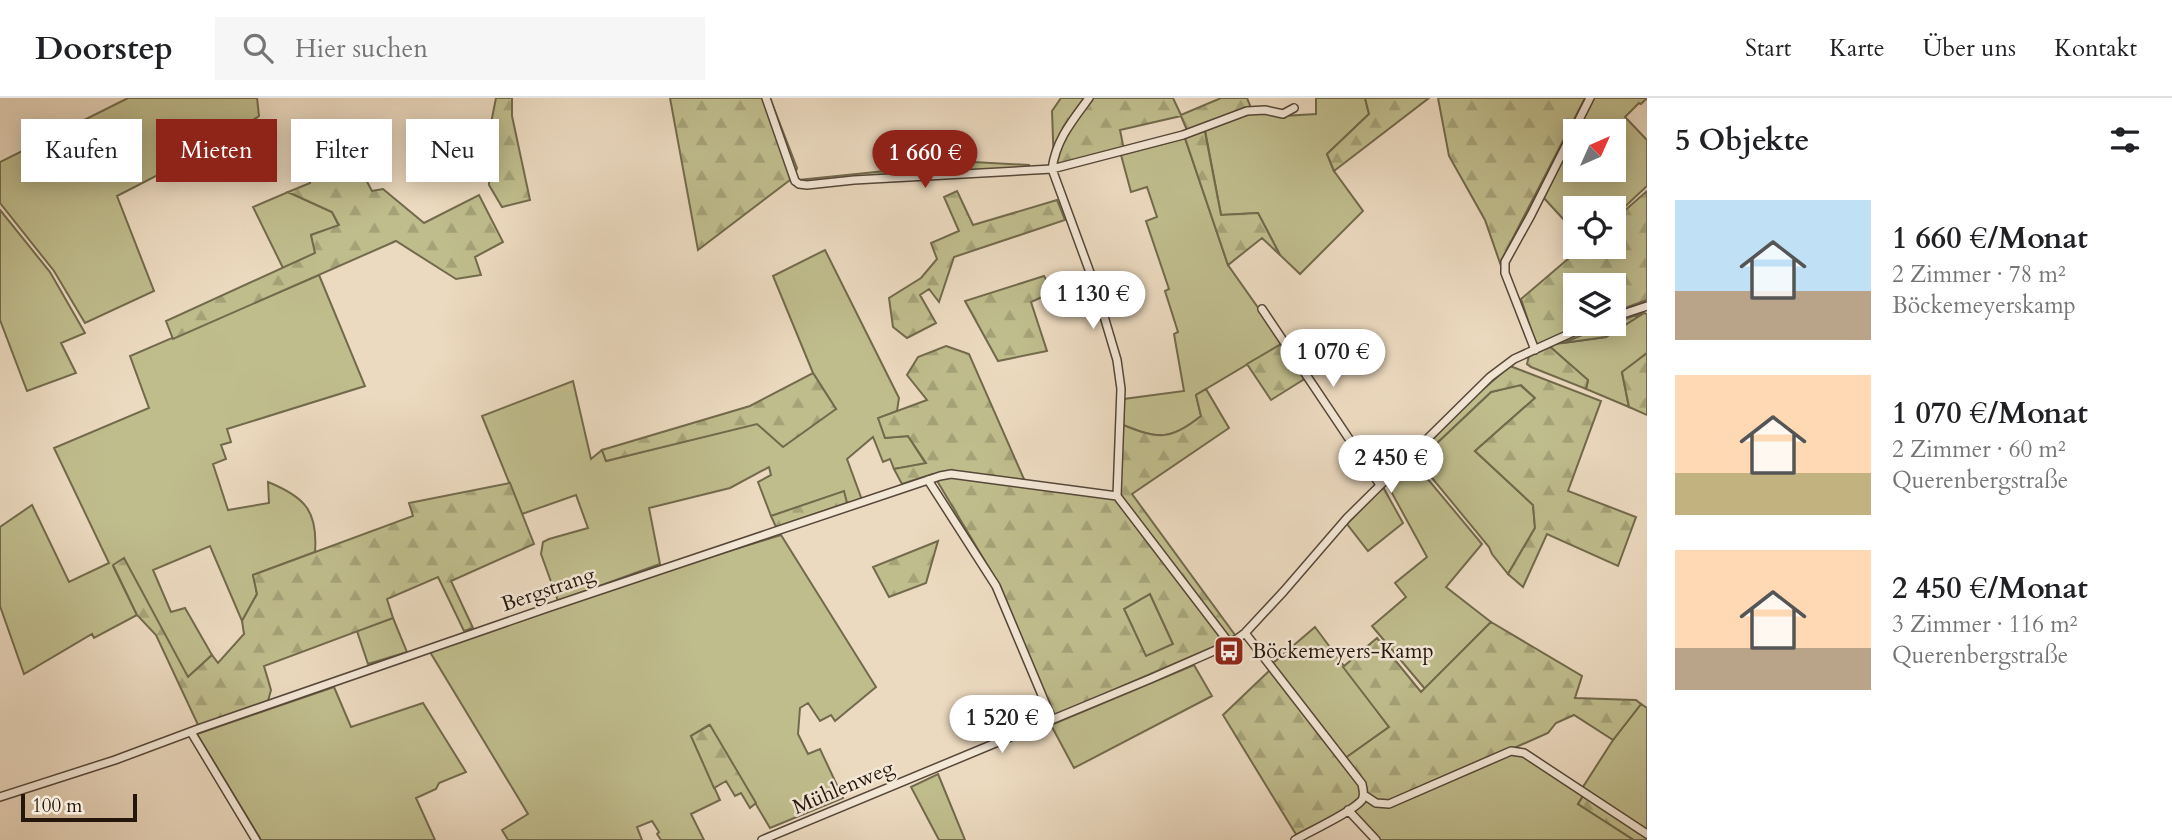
<!DOCTYPE html>
<html lang="de">
<meta charset="utf-8">
<style>
body{margin:0;font-family:Cardo,serif;background:#f6f6f6;color:#202124;height:100vh;display:flex;flex-direction:column;font-size:26px;white-space:nowrap}
*{box-sizing:border-box;margin:0}
p{font-size:23px;color:#757577}
.icon{flex:none;width:38px;height:38px;fill:none;stroke:currentColor;stroke-width:2;stroke-linecap:round;stroke-linejoin:round}
.map{position:relative;flex:1;overflow:hidden}
.drawer{display:flex;flex-direction:column;background:#fff;width:525px}
.drawer>*{flex:none}
.banner{position:absolute;left:21px;top:21px;width:665px;height:63px;display:flex;gap:14px}
.needle{width:46px;rotate:45deg}
.buttons{position:absolute;left:1563px;top:21px;display:grid;gap:14px}
.buttons a{display:grid;place-items:center;width:63px;height:63px;border-radius:0px;background:#fff;box-shadow:0 4px 18px #0003;font-size:35px}
.scale{position:absolute;left:21px;bottom:18px;width:116px;box-sizing:border-box;padding-left:7px;border:4px solid #24160c;border-top:0;font-size:19px;line-height:24px;white-space:nowrap;color:#24160c;-webkit-text-stroke:5px #f3e7d6;paint-order:stroke}
.price{position:absolute;translate:-50% -60px;padding:0 16px;border-radius:24px;background:#fff;color:#222;font-size:23px;line-height:46px;filter:drop-shadow(0 2px 4px #0008)}
.price::after{content:'';position:absolute;left:50%;top:42px;width:21px;height:16px;margin-left:-10px;background:inherit;clip-path:polygon(0 0,100% 0,50% 100%)}
.price.active{background:#8f2418;color:#fff}
ul{padding:0;list-style:none}
li{display:flex;align-items:center;gap:21px;height:175px;padding:0 28px}
li span{display:grid;place-items:center;flex:none;width:196px;height:140px;border-radius:0px;color:#555}
li>.icon{margin-inline-start:auto}
span .icon{width:84px;height:84px;fill:#fffc;stroke-width:1}
li b{font-size:30px}
h2{display:flex;justify-content:space-between;align-items:center;height:84px;padding:0 28px;font-size:30px}
.chip{padding:0 24px;border-radius:0px;background:#fff;box-shadow:0 4px 18px #0003;font-size:24px;line-height:63px}
.chip.active{background:#8f2418;color:#fff}
header{display:flex;align-items:center;gap:42px;box-sizing:border-box;height:98px;padding:0 35px;background:#fff;border-bottom:2px solid #e0e0e0}
header strong{font-size:33px}
nav{display:flex;gap:38px;margin-inline-start:auto;font-size:24px}
.search{width:490px;height:63px;background:#f6f6f6;display:flex;align-items:center;gap:18px;box-sizing:border-box;padding:0 24px;border-radius:0px;color:#757577;font-size:26px}
main{display:flex;flex:1;min-height:0}
.map>svg:first-child{display:block}
</style>
<header>
<strong>Doorstep</strong>
<div class="search"><svg class="icon" aria-label="search" viewBox="0 0 24 24"><circle cx="10" cy="10" r="6"/><path d="M15 15l6 6"/></svg>Hier suchen</div>
<nav><a>Start</a><a>Karte</a><a>Über uns</a><a>Kontakt</a></nav>
</header>
<main>
<div class="map">
<svg width="1647" height="742" viewBox="0 0 1647 742">
<defs>
<pattern id="forest-firs" width="22" height="20" patternUnits="userSpaceOnUse" patternTransform="scale(1.75)"><rect width="22" height="20" fill="#c0bd8d"/><path d="M5 1l3.5 6h-7zM16 11l3.5 6h-7z" fill="#a5a278"/></pattern>
</defs>
<rect width="100%" height="100%" fill="#ecdac0"/>
<filter id="stains"><feTurbulence type="fractalNoise" baseFrequency=".00286" numOctaves="4"/><feColorMatrix values="0 0 0 0 .2 0 0 0 0 .09 0 0 0 0 .02 0 0 0 .5 -.17"/></filter>
<radialGradient id="worn" r=".72"><stop offset=".6" stop-color="#630" stop-opacity="0"/><stop offset="1" stop-color="#630" stop-opacity=".3"/></radialGradient>
<!-- green -->
<path fill="#c0bd8d" stroke="#726a4c" stroke-width="2" d="M128,0H257L259,18L220,45L117,98L154,193L85,225L54,173L0,105V64Z
M1316,0H1365L1369,16L1327,56L1334,73L1363,113L1300,176L1280,157L1258,115L1221,117L1205,32L1248,15H1264L1283,18L1316,16Z
M1593,0H1647L1641,6L1639,5L1625,19L1647,42V88L1614,119V110H1575V134L1543,99L1575,37V72H1614V33H1577Z
M1185,40L1228,167L1283,245L1196,297L1201,318C1170,343 1158,341 1123,327L1124,301L1184,293L1174,236L1178,234L1165,193L1169,191L1146,123L1157,119L1147,89L1131,94L1121,57Z
M288,94L332,114L339,128L311,137L316,155L283,170L253,109Z
M0,112L50,174L85,235L61,245L76,275L27,293L0,222Z
M825,152L899,300L897,313L879,320L885,340L908,338L926,366L894,371L890,361L883,364L873,339L847,361L862,402L847,405L843,394L771,418L758,384L771,377L769,369L730,390L649,410L660,466L558,503L541,456L543,444L549,441L588,430L576,397L522,416L482,318L573,283L591,361L602,352L606,363L757,325L836,311L813,275L773,178Z
M319,177L365,288L227,331L231,344L221,347L226,361L213,366L228,412L269,405L268,384C305,399 318,413 315,454L253,477L257,496L242,523L210,448L153,472L171,514L185,510L212,557L188,579L113,468L137,517L94,540L92,536L24,576L0,508V429L32,407L69,484L109,465L54,350L149,310L130,258Z
M1644,215L1647,216V255L1622,275L1629,309L1586,291L1588,282L1548,247L1606,239Z
M1520,287L1535,300L1475,353L1533,407L1535,430L1508,476L1492,456L1489,449L1418,363L1491,294Z
M1411,361L1482,446L1446,489L1491,524L1425,591L1372,528L1406,499L1395,485L1427,459L1387,386Z
M1383,389L1403,425L1368,453L1347,426Z
M781,437L876,589L835,623L831,617L820,623L808,605L800,610L798,636L808,656L820,651L843,700L770,730L709,627L691,638L720,702L691,716L704,742H661L657,736L659,734L652,723L637,729L642,742H508L502,732L528,716L430,554L665,473Z
M1150,496L1173,546L1146,559L1124,511Z
M393,520L407,554L368,566L357,533Z
M1315,529L1389,629L1344,661L1272,566Z
M1194,567L1212,598L1074,670L1051,627Z
M334,589L351,629L423,605L466,674L439,685L436,691L416,700L435,742H261L197,636Z
M1641,606L1647,610V734L1581,692L1613,642Z
M1512,655L1524,657L1583,698L1578,706L1634,742H1378L1352,714L1366,701Z
M938,676L965,742H939L911,689Z"/>
<!-- forest -->
<path fill="url(#forest-firs)" stroke="#726a4c" stroke-width="2" fill-rule="evenodd" d="M496,0H512V18L530,102L502,109L489,87L490,30Z
M670,0H770L797,70L795,76L798,82L973,64L1029,67L1030,71L801,85L790,82L698,152Z
M1061,0H1173L1181,17L1221,0H1247L1251,10L1204,29L1221,117L1258,115L1280,157L1262,140L1228,167L1185,40L1189,37L1181,18L1120,32L1124,52L1054,69L1052,13Z
M1365,0H1429L1334,73L1327,56L1369,16Z
M1438,0H1585L1500,165L1485,122L1449,58Z
M352,56L372,93L383,91L424,125L479,97L503,144L475,159L481,177L456,181L396,143L173,241L166,223L315,155L311,137L339,127L332,114L288,94L310,85L313,65Z
M957,93L973,127L1057,102L1065,122L954,159L939,204L929,191L920,197L936,225L907,240L893,229L889,200L921,180L937,161L931,145L959,133L944,99Z
M1647,93V202L1614,214V187H1575V226H1586L1536,247L1521,201L1582,149H1614V122Z
M1044,178L1053,194L1031,204L1047,253L998,263L965,203Z
M1644,215L1606,239L1563,245L1609,226H1614V224Z
M1283,245L1306,280L1271,302L1247,266Z
M1548,247L1588,282L1586,291L1531,269L1527,266L1529,258Z
M946,248L969,256L1027,388L1119,396L1123,327C1158,341 1170,343 1201,318L1196,297L1206,291L1229,330L1132,396L1235,537L1220,546L1053,618L1001,490L933,376L902,386L894,371L926,365L908,338L885,340L878,320L927,302L907,277L918,259ZM1150,496L1173,546L1146,558L1124,511Z
M1647,255V317L1629,309L1622,274Z
M1510,268L1601,303L1568,393L1636,419L1618,468L1547,436L1523,489L1508,476L1535,430L1533,407L1475,353L1535,300L1521,287L1491,294L1418,363L1416,360L1417,357L1473,300Z
M813,275L836,311L783,349L757,326L606,363L602,352L750,308Z
M510,385L534,446L451,483L473,530L464,533L438,479L387,501L393,520L264,568L271,592L268,603L199,629L156,537L137,517L113,467L124,460L188,579L212,557L218,565L244,536L242,523L257,496L253,477L413,418L409,405Z
M844,393L847,405L776,429L771,418Z
M938,443L926,485L889,499L873,469Z
M1491,524L1582,578L1575,600L1636,602L1641,606L1613,642L1574,617L1556,625L1548,635L1389,705C1365,709 1354,678 1344,661L1389,629L1343,569L1377,540L1421,594Z
M1270,572L1361,687L1362,697L1347,710L1297,738L1223,617Z
M710,627L756,705L750,710L741,695L735,698L726,683L714,690L691,638Z
M1583,698L1647,739V742H1634L1578,706Z"/>
<g fill="none" stroke-linecap="round" stroke-linejoin="round">
<!-- street casing -->
<g stroke="#564739" stroke-width="10">
<path id="street" d="M766,0L795,83L799,86L807,87L854,82L1052,71L1183,37L1247,13L1265,12L1283,16L1294,10
M1089,0C1072,23 1056,42 1052,71L1095,188L1117,262L1121,291L1117,398L1230,546
M1262,211L1380,387
M1614,219L1647,208
M1535,252L1505,175V164L1531,117L1590,0
M928,382L996,488L1052,621
M1245,535L1362,686C1363,692 1365,697 1362,702C1351,715 1310,733 1295,742
M191,634L256,742
M1364,697L1376,705L1389,706L1511,653L1524,655L1647,736
M0,699L115,662L198,631L550,509L940,378L951,376L1117,398
M1348,712L1376,742
M762,742L1150,581L1230,546L1245,535L1284,493L1347,420L1490,279L1514,261L1591,226"/>
</g>
<!-- street -->
<use href="#street" stroke="#f3e7d6" stroke-width="7"/>
</g>
<!-- icons -->
<defs>
<g id="bus-square" transform="scale(1.575)"><rect x="-9" y="-9" width="18" height="18" rx="4" fill="#8f2418" stroke="#f3e7d6"/><path d="M-5-6H5V4H4V6H2V4H-2V6H-4V4H-5ZM-3.5-4V0h7V-4ZM-3.5 1.2v1.5H-2V1.2ZM2 1.2v1.5H3.5V1.2Z" fill="#fff"/></g>
</defs>
<g fill-rule="evenodd">
<use href="#bus-square" x="1229" y="553"/>
</g>
<g text-anchor="middle" stroke-width="5" stroke-linejoin="round" paint-order="stroke">
<!-- street labels -->
<g font-size="21" fill="#24160c" stroke="#f3e7d6">
<text transform="translate(548 491) rotate(-19)" y="7">Bergstrang</text>
<text transform="translate(843 689) rotate(-23)" y="7">Mühlenweg</text>
</g>
<!-- poi labels -->
<g font-size="21" fill="#24160c" stroke="#f3e7d6" text-anchor="start">
<text x="1252" y="560">Böckemeyers-Kamp</text>
</g>
</g>
<rect width="100%" height="100%" filter="url(#stains)"/>
<rect width="100%" height="100%" fill="url(#worn)"/>
</svg>
<div class="buttons">
<a><svg class="needle" viewBox="-14 -14 28 28"><path d="M0-13l5 13h-10z" fill="#e53935"/><path d="M0 13l5-13h-10z" fill="#757577"/></svg></a>
<a><svg class="icon" aria-label="locate" viewBox="0 0 24 24"><circle cx="12" cy="12" r="6"/><path d="M12 2v4M12 18v4M2 12h4M18 12h4"/></svg></a>
<a><svg class="icon" aria-label="layers" viewBox="0 0 24 24"><path d="M12 4l9 5-9 5-9-5zM3 14l9 5 9-5"/></svg></a>
</div>
<div class="scale">100 m</div>
<b class="price active" style="left:925px;top:92px">1 660 €</b>
<b class="price" style="left:1093px;top:233px">1 130 €</b>
<b class="price" style="left:1333px;top:291px">1 070 €</b>
<b class="price" style="left:1391px;top:397px">2 450 €</b>
<b class="price" style="left:1002px;top:657px">1 520 €</b>
<div class="banner">
<a class="chip">Kaufen</a>
<a class="chip active">Mieten</a>
<a class="chip">Filter</a>
<a class="chip">Neu</a>
</div>
</div>
<section class="drawer">
<h2>5 Objekte<svg class="icon" aria-label="filters" viewBox="0 0 24 24"><path d="M4 7h16M4 17h16"/><circle cx="9" cy="7" r="2"/><circle cx="15" cy="17" r="2"/></svg></h2>
<ul>
<li><span style="background:linear-gradient(#bfe0f5 65%,#b9a48a 0)"><svg class="icon" aria-label="home" viewBox="0 0 24 24"><path d="M3 11l9-7 9 7M6 9v11h12V9"/></svg></span><div><b>1 660 €/Monat</b><p>2 Zimmer · 78 m²</p><p>Böckemeyerskamp</p></div></li>
<li><span style="background:linear-gradient(#ffd9b3 70%,#c2b280 0)"><svg class="icon" aria-label="home" viewBox="0 0 24 24"><path d="M3 11l9-7 9 7M6 9v11h12V9"/></svg></span><div><b>1 070 €/Monat</b><p>2 Zimmer · 60 m²</p><p>Querenbergstraße</p></div></li>
<li><span style="background:linear-gradient(#ffd9b3 70%,#b9a48a 0)"><svg class="icon" aria-label="home" viewBox="0 0 24 24"><path d="M3 11l9-7 9 7M6 9v11h12V9"/></svg></span><div><b>2 450 €/Monat</b><p>3 Zimmer · 116 m²</p><p>Querenbergstraße</p></div></li>
</ul>
</section>
</main>
